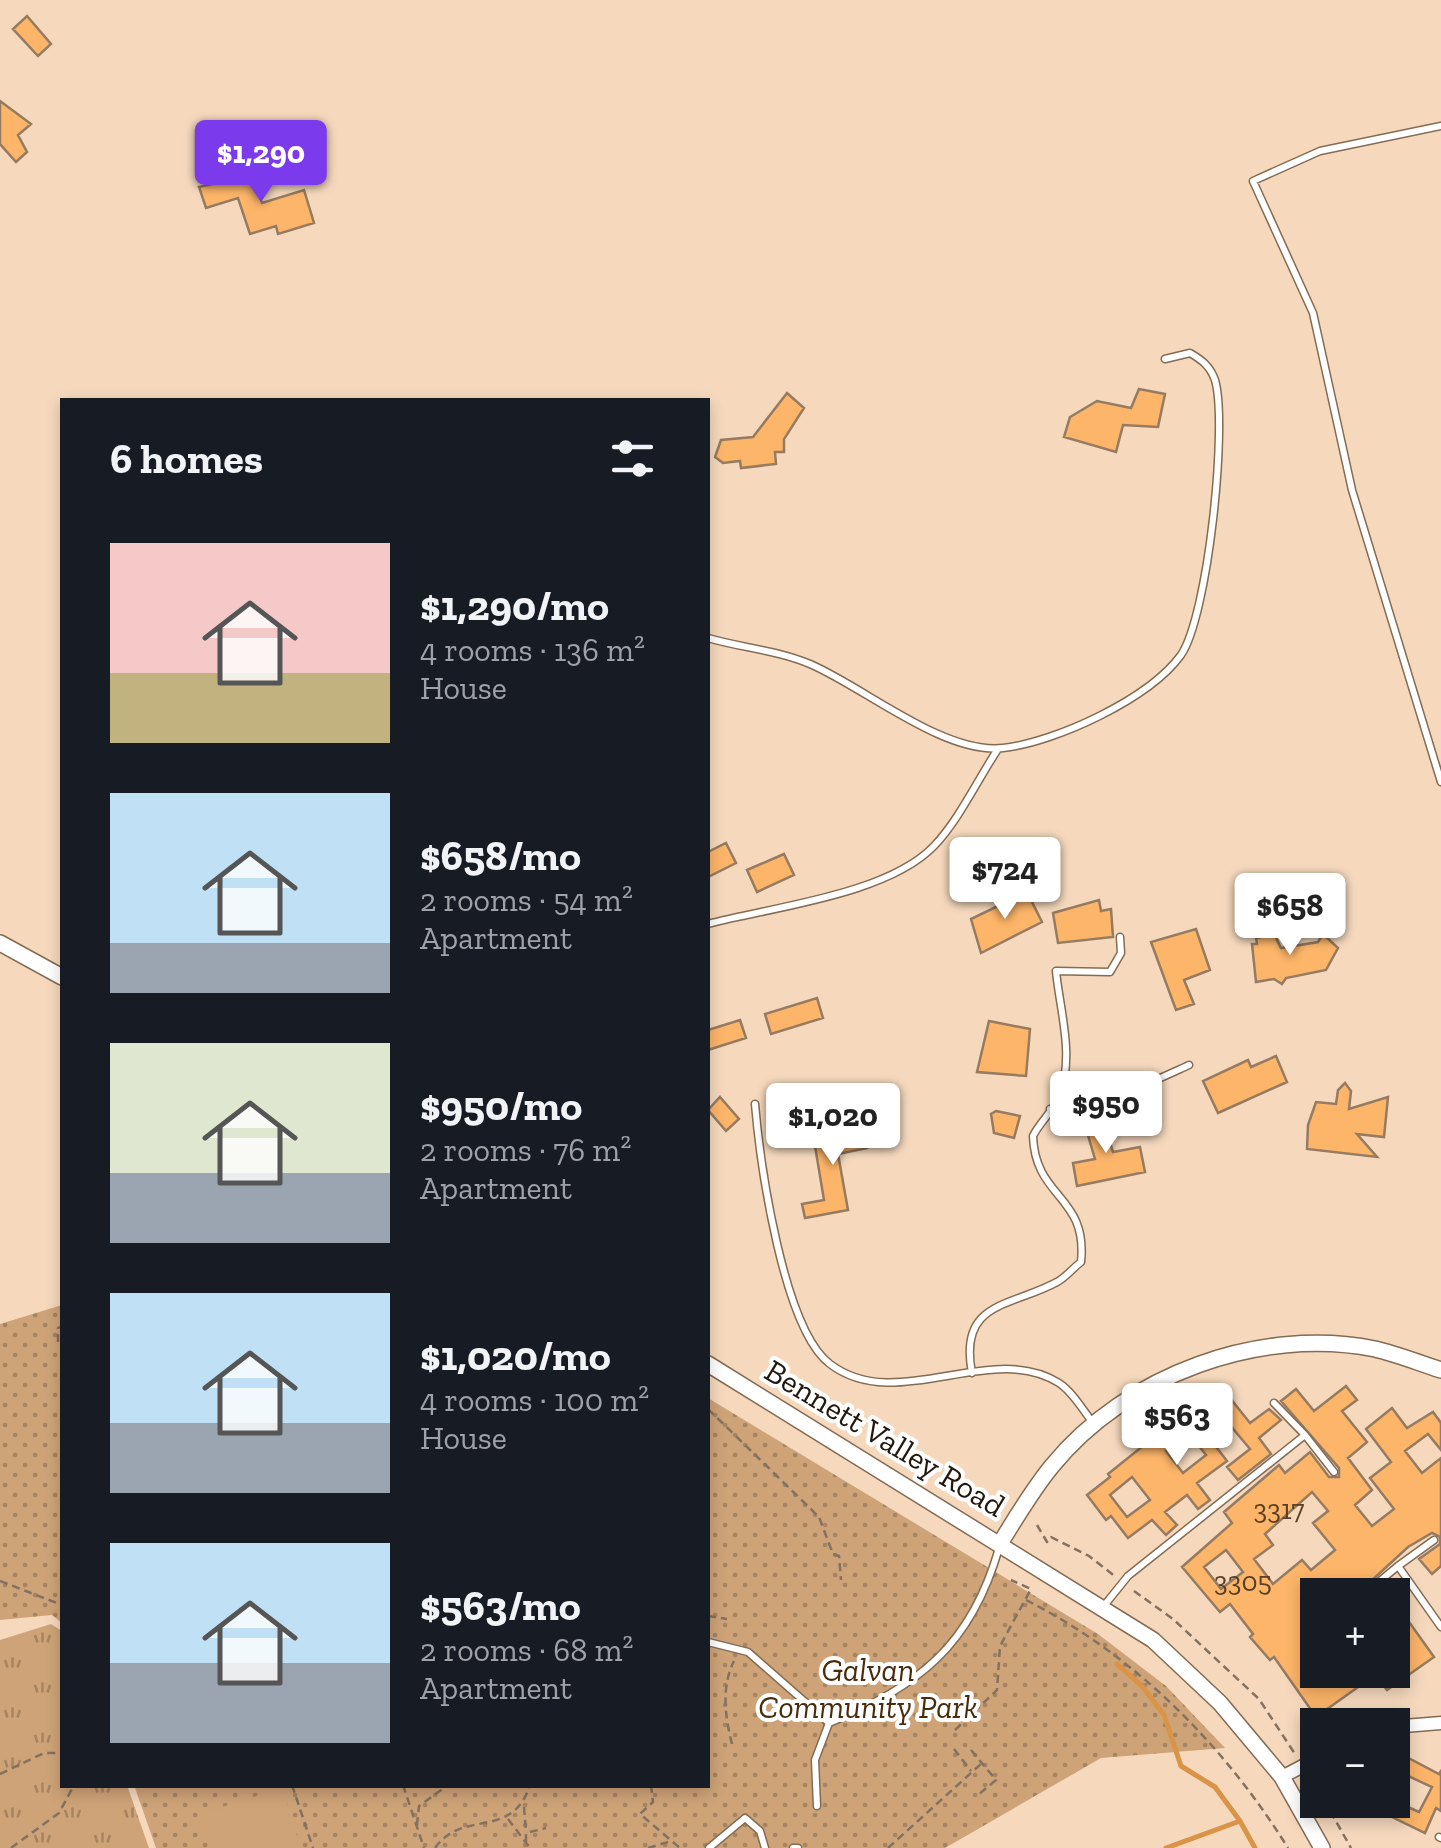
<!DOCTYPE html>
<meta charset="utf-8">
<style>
body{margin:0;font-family:"Zilla Slab",serif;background:#20242c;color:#f1f3f6;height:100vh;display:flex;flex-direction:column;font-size:38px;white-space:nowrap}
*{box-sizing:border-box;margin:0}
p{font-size:32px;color:#9ea1a6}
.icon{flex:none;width:55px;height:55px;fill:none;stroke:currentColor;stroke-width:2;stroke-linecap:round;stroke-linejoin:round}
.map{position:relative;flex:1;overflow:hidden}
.side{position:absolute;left:60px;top:398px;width:650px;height:1390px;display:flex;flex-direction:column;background:#171b24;border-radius:0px;box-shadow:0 5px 15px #0003}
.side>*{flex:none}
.controls{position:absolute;left:1300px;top:1578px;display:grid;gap:20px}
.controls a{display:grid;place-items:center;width:110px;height:110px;border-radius:0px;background:#171b24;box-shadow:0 5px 15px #0003;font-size:50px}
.price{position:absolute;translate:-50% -85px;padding:0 22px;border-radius:10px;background:#fff;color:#222;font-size:32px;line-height:65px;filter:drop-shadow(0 2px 5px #0008)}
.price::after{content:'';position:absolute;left:50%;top:60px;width:30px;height:22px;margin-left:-15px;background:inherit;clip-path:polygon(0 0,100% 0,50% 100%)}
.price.active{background:#7c3aed;color:#fff}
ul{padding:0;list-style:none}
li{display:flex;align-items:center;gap:30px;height:250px;padding:0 50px}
li span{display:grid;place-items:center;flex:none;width:280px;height:200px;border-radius:0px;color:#555}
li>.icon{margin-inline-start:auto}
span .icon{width:120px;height:120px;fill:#fffc;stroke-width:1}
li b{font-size:42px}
h2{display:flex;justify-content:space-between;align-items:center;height:120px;padding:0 50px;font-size:42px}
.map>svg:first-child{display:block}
</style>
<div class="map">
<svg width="1441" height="1848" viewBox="0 0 1441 1848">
<defs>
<pattern id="grass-tufts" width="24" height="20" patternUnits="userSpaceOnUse" patternTransform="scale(2.5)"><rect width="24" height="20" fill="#cea378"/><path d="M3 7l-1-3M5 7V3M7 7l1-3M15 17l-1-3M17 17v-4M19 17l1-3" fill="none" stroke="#a78461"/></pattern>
<pattern id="park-dots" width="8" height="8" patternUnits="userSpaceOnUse" patternTransform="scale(2.5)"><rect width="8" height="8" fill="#cea378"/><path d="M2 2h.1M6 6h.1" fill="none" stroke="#a78461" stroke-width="1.8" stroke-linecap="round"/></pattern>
</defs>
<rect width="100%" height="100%" fill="#f6d9bd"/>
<!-- grass -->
<path fill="url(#grass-tufts)" d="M51,1624L62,1631V1785H127L149,1848H0V1640Z"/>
<!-- park -->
<path fill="url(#park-dots)" d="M62,1305V1623L52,1615L0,1620V1324Z
M708,1398L1098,1634L1166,1686L1225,1748L1101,1758L945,1848H156L134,1785H708Z"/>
<!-- pitch -->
<path fill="#cea378" d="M282,1788L301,1848H209L199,1814Z"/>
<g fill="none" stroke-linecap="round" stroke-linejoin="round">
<!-- stream -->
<path stroke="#d99447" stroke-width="5" d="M1117,1664L1142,1686L1164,1715L1181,1766L1215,1787L1240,1821
M1166,1848L1240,1821L1255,1848"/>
</g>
<!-- building -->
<path fill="#fdb569" stroke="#957b61" stroke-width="2.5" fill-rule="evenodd" d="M27,16L51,44L38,56L13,29Z
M0,101L31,124L18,135L27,152L16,162L0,144Z
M252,175L262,203L304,190L314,223L278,234L276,226L250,234L238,198L206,208L199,187Z
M1139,389L1165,394L1158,427L1123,425L1116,452L1064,437L1070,417L1097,401L1131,408Z
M787,393L804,408L784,439V452H775L776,464L741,468L740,461L723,463L715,457L721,440L753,437Z
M726,843L736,863L708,877V852Z
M784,854L794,875L757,892L747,870Z
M1027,892L1042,922L981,953L971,919Z
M1099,900L1101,911L1111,909L1113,937L1058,943L1053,913Z
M1196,929L1210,970L1184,980L1194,1004L1176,1010L1151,942Z
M1274,934L1281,948L1318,942L1323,934L1338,948L1326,970L1286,978L1282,984L1274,979L1256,982L1252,944H1257L1256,938Z
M817,998L823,1018L771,1034L765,1014Z
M740,1020L746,1038L708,1050V1030Z
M989,1021L1030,1029L1026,1076L977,1072Z
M1276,1056L1287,1082L1218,1113L1203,1081L1248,1060L1251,1067Z
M1345,1083L1351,1091L1349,1109L1388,1097L1384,1137L1357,1134L1377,1157L1307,1149L1308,1125L1316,1102L1336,1104L1338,1090Z
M720,1097L739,1119L726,1131L708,1110Z
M1100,1110L1113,1152L1140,1147L1145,1172L1077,1186L1073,1163L1095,1159L1082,1115Z
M996,1111L1020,1116L1014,1138L994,1133L991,1114Z
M862,1125L867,1148L838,1154L848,1210L805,1218L802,1204L824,1200L813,1134Z
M1346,1386L1357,1400L1342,1411L1367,1442L1348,1458L1372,1490L1355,1505L1372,1526L1394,1509L1370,1478L1391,1462L1366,1429L1392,1408L1407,1428L1433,1412L1441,1423V1450L1428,1434L1405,1451L1422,1473L1441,1458V1566L1432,1574L1419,1559L1440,1544V1537L1432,1533L1408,1547L1356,1595H1318V1670H1392L1406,1657L1395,1636L1399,1633L1392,1625V1598L1434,1657L1387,1690L1375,1675L1316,1717L1274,1657L1270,1660L1250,1637L1253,1634L1230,1604L1220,1612L1182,1567L1232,1523L1224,1512L1279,1465L1285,1473L1310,1452L1329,1477H1339V1468L1281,1401L1296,1389L1314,1411ZM1312,1492L1328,1511L1313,1523L1335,1550L1311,1570L1302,1560L1273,1584L1254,1559L1273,1545L1265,1534ZM1226,1550L1243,1572L1221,1589L1204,1567Z
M1230,1398L1250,1423L1269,1409L1281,1420L1259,1438L1271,1454L1238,1480L1227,1467L1250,1449L1229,1424L1210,1439L1227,1461L1197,1483L1210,1500L1198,1509L1187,1495L1165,1512L1177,1525L1166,1535L1152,1520L1128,1538L1111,1516L1106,1520L1087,1495L1110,1477L1108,1474L1169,1425L1173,1430L1194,1413L1201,1421ZM1189,1433L1206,1455L1183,1473L1166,1451ZM1132,1477L1150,1500L1127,1517L1110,1495Z
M1401,1754L1439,1774L1441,1771V1811L1436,1808L1425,1833L1357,1800H1392V1775ZM1406,1775L1432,1787L1419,1812L1395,1801Z"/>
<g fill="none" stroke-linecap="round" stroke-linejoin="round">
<!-- service casing -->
<g stroke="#846b52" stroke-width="9">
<path id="service" d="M1441,126L1320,151L1253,181L1313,313L1352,490L1441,782
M708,638C742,648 777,650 810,664C864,687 944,755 1003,748C1056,742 1149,699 1181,655C1208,616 1228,424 1215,380C1210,366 1202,360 1190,353L1165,359
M708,924C771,907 887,895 934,846C959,820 978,779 998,749
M755,1104C760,1162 783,1329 830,1364C897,1415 991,1340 1059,1383C1073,1392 1084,1412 1094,1424
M1050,1109C1101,1107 1143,1086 1189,1065
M972,1373C958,1301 1011,1307 1057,1282C1065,1278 1073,1268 1081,1262C1088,1195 1035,1199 1033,1136C1040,1122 1053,1111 1059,1097C1075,1056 1060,1012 1056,971L1110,972L1121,953L1120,937
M1274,1403L1305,1435
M1434,1540L1398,1566L1441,1627
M1363,1595L1398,1566
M1103,1607L1128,1576L1305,1435L1334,1472
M708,1642L748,1652L829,1723C919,1686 971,1646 999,1548
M817,1806L815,1760L829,1723
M1439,1837L1441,1838
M709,1848L745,1818L760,1831L765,1848
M793,1848H798"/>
</g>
<!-- minor casing -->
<g stroke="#846b52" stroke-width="15">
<path id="minor" d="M1392,1727L1441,1723
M1282,1777L1318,1758"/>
</g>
<!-- tertiary casing -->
<g stroke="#846b52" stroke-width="18">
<path id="tertiary" d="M0,943L62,977
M708,1364L1153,1640L1220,1703L1282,1777L1322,1848
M1001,1542C1017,1516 1033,1489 1052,1466C1126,1375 1260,1326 1375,1349C1397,1354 1419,1363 1441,1370"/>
</g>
<!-- path -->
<path stroke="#84715f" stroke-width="2.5" stroke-dasharray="8 5" stroke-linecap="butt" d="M58,1342V1328L62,1326
M708,1409L819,1517L833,1554L839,1556L841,1580
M1037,1525L1047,1542L1051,1537L1089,1556L1116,1577
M0,1581L62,1605
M1134,1591L1173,1619L1259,1699L1295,1754
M1026,1600C1135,1655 1224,1745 1288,1848
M708,1616L727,1619
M955,1730L997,1690L1000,1646L1031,1589L1011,1580
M732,1744C725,1717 721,1687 734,1661
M954,1749L971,1771
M971,1750L996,1780L978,1795
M0,1774L44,1753H62
M1310,1778L1318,1789
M292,1785L313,1848
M403,1785L424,1848
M651,1785L653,1802L640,1814L680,1848
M1324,1800L1351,1848
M524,1807L526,1833
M508,1819L530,1848
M417,1825L419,1806L448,1785
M526,1842V1833L546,1828
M11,1848L59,1813L74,1785
M435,1848C463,1808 512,1841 530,1785
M648,1848L668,1842
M888,1848L982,1763"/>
<!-- service -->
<use href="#service" stroke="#fff" stroke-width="6"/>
<!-- minor -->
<use href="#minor" stroke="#fff" stroke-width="12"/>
<!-- tertiary -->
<use href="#tertiary" stroke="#fff" stroke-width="15"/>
</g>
<g text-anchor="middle" stroke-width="8" stroke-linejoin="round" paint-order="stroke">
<!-- number labels -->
<g font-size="28" fill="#593f25">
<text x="1279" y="1519">3317</text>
<text x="1243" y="1591">3305</text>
</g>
<!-- street labels -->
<g font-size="32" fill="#22180e" stroke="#fff">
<text transform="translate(885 1438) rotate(31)" y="11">Bennett Valley Road</text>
</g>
<!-- park labels -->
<g font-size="32" font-style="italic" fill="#492c0b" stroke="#fff">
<text x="868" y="1681">Galvan<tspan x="868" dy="37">Community Park</tspan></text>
</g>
</g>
</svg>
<div class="controls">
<a>+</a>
<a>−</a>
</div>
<b class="price active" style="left:261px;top:205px">$1,290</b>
<b class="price" style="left:1005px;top:922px">$724</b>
<b class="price" style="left:1290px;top:958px">$658</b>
<b class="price" style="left:1106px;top:1156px">$950</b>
<b class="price" style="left:833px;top:1168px">$1,020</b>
<b class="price" style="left:1177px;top:1468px">$563</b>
<section class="side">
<h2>6 homes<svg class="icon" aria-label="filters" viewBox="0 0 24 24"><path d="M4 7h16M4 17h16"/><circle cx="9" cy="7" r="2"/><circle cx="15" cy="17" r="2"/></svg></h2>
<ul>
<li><span style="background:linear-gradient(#f6c9c9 65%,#c2b280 0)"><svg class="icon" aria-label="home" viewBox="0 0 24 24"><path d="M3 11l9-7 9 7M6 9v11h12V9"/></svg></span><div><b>$1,290/mo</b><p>4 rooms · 136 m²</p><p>House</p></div></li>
<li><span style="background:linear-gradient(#bfe0f5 75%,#9aa5b1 0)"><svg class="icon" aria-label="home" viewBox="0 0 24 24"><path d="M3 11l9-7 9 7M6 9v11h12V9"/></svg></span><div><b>$658/mo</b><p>2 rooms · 54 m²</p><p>Apartment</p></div></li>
<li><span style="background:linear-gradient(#dfe7d0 65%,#9aa5b1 0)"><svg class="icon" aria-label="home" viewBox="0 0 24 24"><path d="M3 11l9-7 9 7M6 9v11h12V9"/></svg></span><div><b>$950/mo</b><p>2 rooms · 76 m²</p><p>Apartment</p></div></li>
<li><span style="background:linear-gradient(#bfe0f5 65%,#9aa5b1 0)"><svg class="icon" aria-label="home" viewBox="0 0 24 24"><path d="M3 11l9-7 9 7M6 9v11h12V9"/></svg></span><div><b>$1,020/mo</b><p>4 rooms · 100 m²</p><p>House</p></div></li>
<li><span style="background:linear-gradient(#bfe0f5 60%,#9aa5b1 0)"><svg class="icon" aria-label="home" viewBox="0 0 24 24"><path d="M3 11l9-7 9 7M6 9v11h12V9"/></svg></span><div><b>$563/mo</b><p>2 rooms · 68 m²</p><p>Apartment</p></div></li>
</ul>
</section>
</div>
